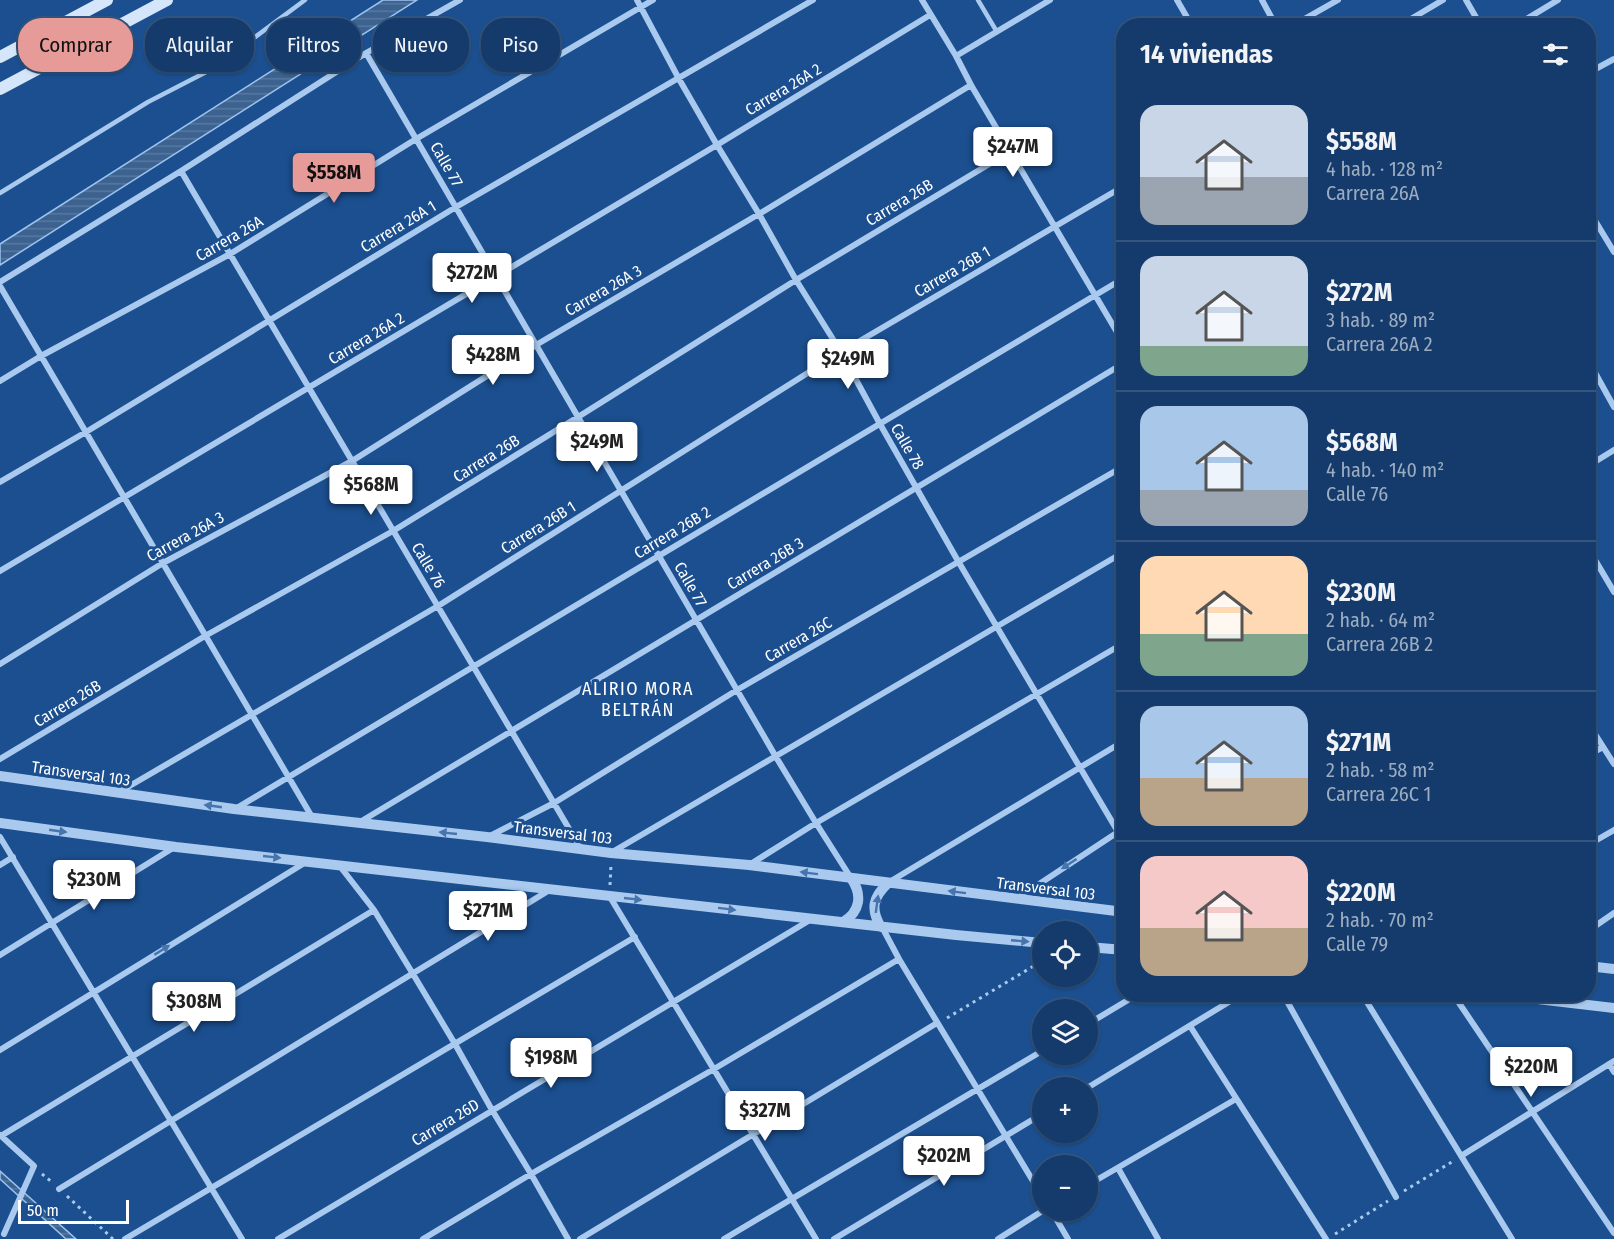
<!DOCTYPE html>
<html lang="es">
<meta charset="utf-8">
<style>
body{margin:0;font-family:"Fira Sans Condensed",sans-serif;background:#1d4271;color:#f1f3f6;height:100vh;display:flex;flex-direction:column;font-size:22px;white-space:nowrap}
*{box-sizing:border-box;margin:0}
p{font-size:20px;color:#9dadc1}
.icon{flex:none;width:33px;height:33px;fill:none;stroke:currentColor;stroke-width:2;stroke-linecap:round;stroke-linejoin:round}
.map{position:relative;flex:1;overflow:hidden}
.details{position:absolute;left:1116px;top:18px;width:480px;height:984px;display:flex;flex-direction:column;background:#143b6b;border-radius:24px;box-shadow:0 2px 4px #0004,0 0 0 2px #33557e}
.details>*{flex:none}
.guide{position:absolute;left:18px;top:18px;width:570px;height:54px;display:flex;gap:12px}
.controls{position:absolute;left:1032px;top:921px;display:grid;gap:12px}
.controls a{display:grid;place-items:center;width:66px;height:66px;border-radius:50%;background:#143b6b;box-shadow:0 2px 4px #0004,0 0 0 2px #33557e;font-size:30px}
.scale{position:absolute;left:18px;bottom:15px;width:111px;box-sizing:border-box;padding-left:6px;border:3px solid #fff;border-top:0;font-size:16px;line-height:21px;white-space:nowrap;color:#fff;-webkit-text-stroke:4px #1b4f8f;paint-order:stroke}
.price{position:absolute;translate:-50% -51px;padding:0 14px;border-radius:6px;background:#fff;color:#222;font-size:20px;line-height:39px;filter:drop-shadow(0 2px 3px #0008)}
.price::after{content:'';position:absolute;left:50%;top:36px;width:18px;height:14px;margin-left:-9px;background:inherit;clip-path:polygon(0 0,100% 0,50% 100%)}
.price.current{background:#e69b98;color:#111}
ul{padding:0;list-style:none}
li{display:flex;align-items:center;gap:18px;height:150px;padding:0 24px}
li+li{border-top:2px solid #33557e}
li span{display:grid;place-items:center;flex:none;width:168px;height:120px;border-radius:18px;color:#555}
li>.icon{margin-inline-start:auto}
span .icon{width:72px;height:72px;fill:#fffc;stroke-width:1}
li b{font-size:26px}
h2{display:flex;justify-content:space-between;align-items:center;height:72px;padding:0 24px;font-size:26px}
.pill{padding:0 21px;border-radius:24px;background:#143b6b;box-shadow:0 2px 4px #0004,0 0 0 2px #33557e;font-size:21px;line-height:54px}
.pill.current{background:#e69b98;color:#111}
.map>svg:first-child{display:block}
</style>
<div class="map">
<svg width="1614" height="1239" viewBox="0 0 1614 1239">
<defs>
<pattern id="water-rules" width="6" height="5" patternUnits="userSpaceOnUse" patternTransform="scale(1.5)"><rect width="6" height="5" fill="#3c6290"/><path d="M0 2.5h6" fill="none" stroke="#597aa1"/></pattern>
</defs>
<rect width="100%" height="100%" fill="#1b4f8f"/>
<!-- water -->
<path fill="url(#water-rules)" stroke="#9cc4f0" stroke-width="1.5" d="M383,0H417L0,265V244Z
M0,1171L76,1239H66L0,1179Z"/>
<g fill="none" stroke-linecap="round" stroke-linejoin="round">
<!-- path -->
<path stroke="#a9c9ee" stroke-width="3" stroke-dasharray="3 4.5" stroke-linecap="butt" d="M610,885L611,865
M947,1018L1042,961
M42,1174L53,1183
M1404,1191L1455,1160
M67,1196L113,1239
M1335,1234L1388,1201"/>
<!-- service -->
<path stroke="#a9c9ee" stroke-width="4.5" d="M978,0L997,32
M0,193L148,102L212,69L305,0"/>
<!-- minor -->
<path stroke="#a9c9ee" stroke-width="6" d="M637,0L679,79L717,145L759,214L796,280L841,352L880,424L958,561L1124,842
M922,0L956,56L971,85L1124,344
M1177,0L1192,26
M1262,0L1276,26
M1466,0L1481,26
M1292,26L1338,0
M1399,26L1443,0
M1515,26L1558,0
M366,53L776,757L816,823L851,878
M956,56L1050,0
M1588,73L1614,59
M181,171L581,849
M1588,209L1614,252
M0,282L181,171L366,53L460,0
M0,286L312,817
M1588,360L1614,407
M0,381L41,356L230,254L416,139L653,0
M1588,466L1614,450
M0,482L86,432L456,207L813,0
M1588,548L1614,592
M0,571L717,145L930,15
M0,664L163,563L352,461L536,345L759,214L971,85
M1588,723L1614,764
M1588,755L1603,747
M0,759L205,636L393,531L578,417L796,280L1011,151
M121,791L438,606L841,352L1124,186
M235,809L1124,278
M360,822L1124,363
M490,836L554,803L737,690L1124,466
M0,837L242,1239
M1588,845L1614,830
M614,851L1124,552
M0,865L13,857
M339,865L374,910L413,974L455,1044L492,1110L531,1174L568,1239
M749,865L816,823L1124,643
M891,881L1124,741
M610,897L816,1239
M1018,898L1118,832
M882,927L899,959L1042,1196
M1588,931L1614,913
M0,955L173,848
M1283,994L1396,1197
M1362,994L1512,1239
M1453,994L1614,1233
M1088,1024L1138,994
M1190,1026L1326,1239
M0,1050L306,862
M1609,1064L1614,1072
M1087,1088L1242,994
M0,1135L34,1166L4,1234
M1,1136L374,910
M1461,1156L1614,1061
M1118,1168L1158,1239
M1088,1185L1236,1099
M59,1189L548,891
M1051,1210L1068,1239
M125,1239L635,937
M278,1239L810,920
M423,1239L531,1174L714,1069L899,959
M580,1239L937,1023
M724,1239L1042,1051
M834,1239L1042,1114
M998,1239L1044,1210"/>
<!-- tertiary -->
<path stroke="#a9c9ee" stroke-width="10" d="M0,776L234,809L487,837L611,853L749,865L1124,912
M0,823L176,847L956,935L1042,943
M843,922C860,912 863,895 851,878
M881,927C870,909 873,897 888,883
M1088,947L1124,950
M1588,966L1614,969
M1495,994L1614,1008"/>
<!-- secondary -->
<path stroke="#d6e6fa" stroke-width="12" d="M0,57L107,0
M0,89L167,0"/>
</g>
<!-- one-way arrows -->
<defs><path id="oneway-solid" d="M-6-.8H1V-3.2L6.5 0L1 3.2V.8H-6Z" transform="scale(1.5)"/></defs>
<g fill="#4674ac">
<use href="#oneway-solid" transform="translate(213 806) rotate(-172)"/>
<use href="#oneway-solid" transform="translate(58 831) rotate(8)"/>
<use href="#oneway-solid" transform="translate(448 833) rotate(-174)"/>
<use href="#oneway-solid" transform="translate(272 857) rotate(6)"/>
<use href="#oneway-solid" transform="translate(1069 864) rotate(147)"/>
<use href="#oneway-solid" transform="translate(809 873) rotate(-173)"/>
<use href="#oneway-solid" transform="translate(957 892) rotate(-173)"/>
<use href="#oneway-solid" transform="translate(633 899) rotate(6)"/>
<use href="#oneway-solid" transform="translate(877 904) rotate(-82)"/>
<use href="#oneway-solid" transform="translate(727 909) rotate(7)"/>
<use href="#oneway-solid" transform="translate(1020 941) rotate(5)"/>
<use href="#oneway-solid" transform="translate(162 950) rotate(-32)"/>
</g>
<g text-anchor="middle" stroke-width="6" stroke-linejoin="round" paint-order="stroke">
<!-- street labels -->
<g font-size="16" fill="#fff" stroke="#1b4f8f">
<text transform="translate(783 89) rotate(-31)" y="6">Carrera 26A 2</text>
<text transform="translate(447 164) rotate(60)" y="6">Calle 77</text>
<text transform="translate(899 202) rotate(-31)" y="6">Carrera 26B</text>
<text transform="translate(398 226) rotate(-31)" y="6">Carrera 26A 1</text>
<text transform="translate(229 238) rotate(-30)" y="6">Carrera 26A</text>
<text transform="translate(952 271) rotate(-30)" y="6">Carrera 26B 1</text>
<text transform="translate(603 290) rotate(-30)" y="6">Carrera 26A 3</text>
<text transform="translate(366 338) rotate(-31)" y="6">Carrera 26A 2</text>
<text transform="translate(908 446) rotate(60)" y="6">Calle 78</text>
<text transform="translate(486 458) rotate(-32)" y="6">Carrera 26B</text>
<text transform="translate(538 527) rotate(-32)" y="6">Carrera 26B 1</text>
<text transform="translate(672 532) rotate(-31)" y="6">Carrera 26B 2</text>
<text transform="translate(185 536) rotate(-29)" y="6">Carrera 26A 3</text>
<text transform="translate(765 563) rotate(-31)" y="6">Carrera 26B 3</text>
<text transform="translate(429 565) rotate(59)" y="6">Calle 76</text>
<text transform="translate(691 584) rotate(60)" y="6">Calle 77</text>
<text transform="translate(798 639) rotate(-30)" y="6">Carrera 26C</text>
<text transform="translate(67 703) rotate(-31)" y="6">Carrera 26B</text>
<text transform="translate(81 773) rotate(8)" y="6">Transversal 103</text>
<text transform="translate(563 832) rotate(7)" y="6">Transversal 103</text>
<text transform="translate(1046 888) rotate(7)" y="6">Transversal 103</text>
<text transform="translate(445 1122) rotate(-31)" y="6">Carrera 26D</text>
</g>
<!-- neighbourhood labels -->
<g font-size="18" letter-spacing="1.5" fill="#fff" stroke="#1b4f8f">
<text x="638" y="695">ALIRIO MORA<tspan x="638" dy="21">BELTRÁN</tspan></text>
</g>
</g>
</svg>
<div class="controls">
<a><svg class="icon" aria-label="locate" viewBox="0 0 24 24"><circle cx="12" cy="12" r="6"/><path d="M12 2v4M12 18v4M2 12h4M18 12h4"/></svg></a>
<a><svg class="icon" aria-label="layers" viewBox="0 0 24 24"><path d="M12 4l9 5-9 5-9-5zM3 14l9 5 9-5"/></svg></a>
<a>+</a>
<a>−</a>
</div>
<div class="scale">50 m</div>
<b class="price" style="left:1013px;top:178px">$247M</b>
<b class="price current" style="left:334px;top:204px">$558M</b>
<b class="price" style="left:472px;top:304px">$272M</b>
<b class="price" style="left:493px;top:386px">$428M</b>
<b class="price" style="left:848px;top:390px">$249M</b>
<b class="price" style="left:597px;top:473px">$249M</b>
<b class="price" style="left:371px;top:516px">$568M</b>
<b class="price" style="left:94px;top:911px">$230M</b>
<b class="price" style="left:488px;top:942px">$271M</b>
<b class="price" style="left:194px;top:1033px">$308M</b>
<b class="price" style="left:551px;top:1089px">$198M</b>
<b class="price" style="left:1531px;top:1098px">$220M</b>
<b class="price" style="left:765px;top:1142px">$327M</b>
<b class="price" style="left:944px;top:1187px">$202M</b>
<div class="guide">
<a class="pill current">Comprar</a>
<a class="pill">Alquilar</a>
<a class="pill">Filtros</a>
<a class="pill">Nuevo</a>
<a class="pill">Piso</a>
</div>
<section class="details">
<h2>14 viviendas<svg class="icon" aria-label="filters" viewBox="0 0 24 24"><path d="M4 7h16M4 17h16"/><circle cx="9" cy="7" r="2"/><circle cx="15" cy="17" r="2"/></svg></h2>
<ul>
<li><span style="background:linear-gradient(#c9d6e8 60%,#9aa5b1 0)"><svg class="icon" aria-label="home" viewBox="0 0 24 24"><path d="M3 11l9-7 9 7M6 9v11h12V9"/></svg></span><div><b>$558M</b><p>4 hab. · 128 m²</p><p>Carrera 26A</p></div></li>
<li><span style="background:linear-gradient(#c9d6e8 75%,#7fa58c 0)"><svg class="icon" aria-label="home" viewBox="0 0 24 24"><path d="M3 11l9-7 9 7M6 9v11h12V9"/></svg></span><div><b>$272M</b><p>3 hab. · 89 m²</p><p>Carrera 26A 2</p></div></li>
<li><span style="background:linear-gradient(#a9c7e8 70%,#9aa5b1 0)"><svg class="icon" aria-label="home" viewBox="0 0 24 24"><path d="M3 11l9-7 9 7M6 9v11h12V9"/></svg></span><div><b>$568M</b><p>4 hab. · 140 m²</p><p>Calle 76</p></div></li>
<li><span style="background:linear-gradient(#ffd9b3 65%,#7fa58c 0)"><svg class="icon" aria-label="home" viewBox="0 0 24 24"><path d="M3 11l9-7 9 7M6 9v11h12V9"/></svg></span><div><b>$230M</b><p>2 hab. · 64 m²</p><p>Carrera 26B 2</p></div></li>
<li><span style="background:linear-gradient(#a9c7e8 60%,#b9a48a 0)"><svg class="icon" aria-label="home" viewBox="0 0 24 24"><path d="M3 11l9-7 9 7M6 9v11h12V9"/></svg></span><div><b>$271M</b><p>2 hab. · 58 m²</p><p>Carrera 26C 1</p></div></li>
<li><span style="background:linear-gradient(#f6c9c9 60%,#b9a48a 0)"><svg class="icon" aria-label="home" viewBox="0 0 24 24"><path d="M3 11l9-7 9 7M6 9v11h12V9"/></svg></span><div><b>$220M</b><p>2 hab. · 70 m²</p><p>Calle 79</p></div></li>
</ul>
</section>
</div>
